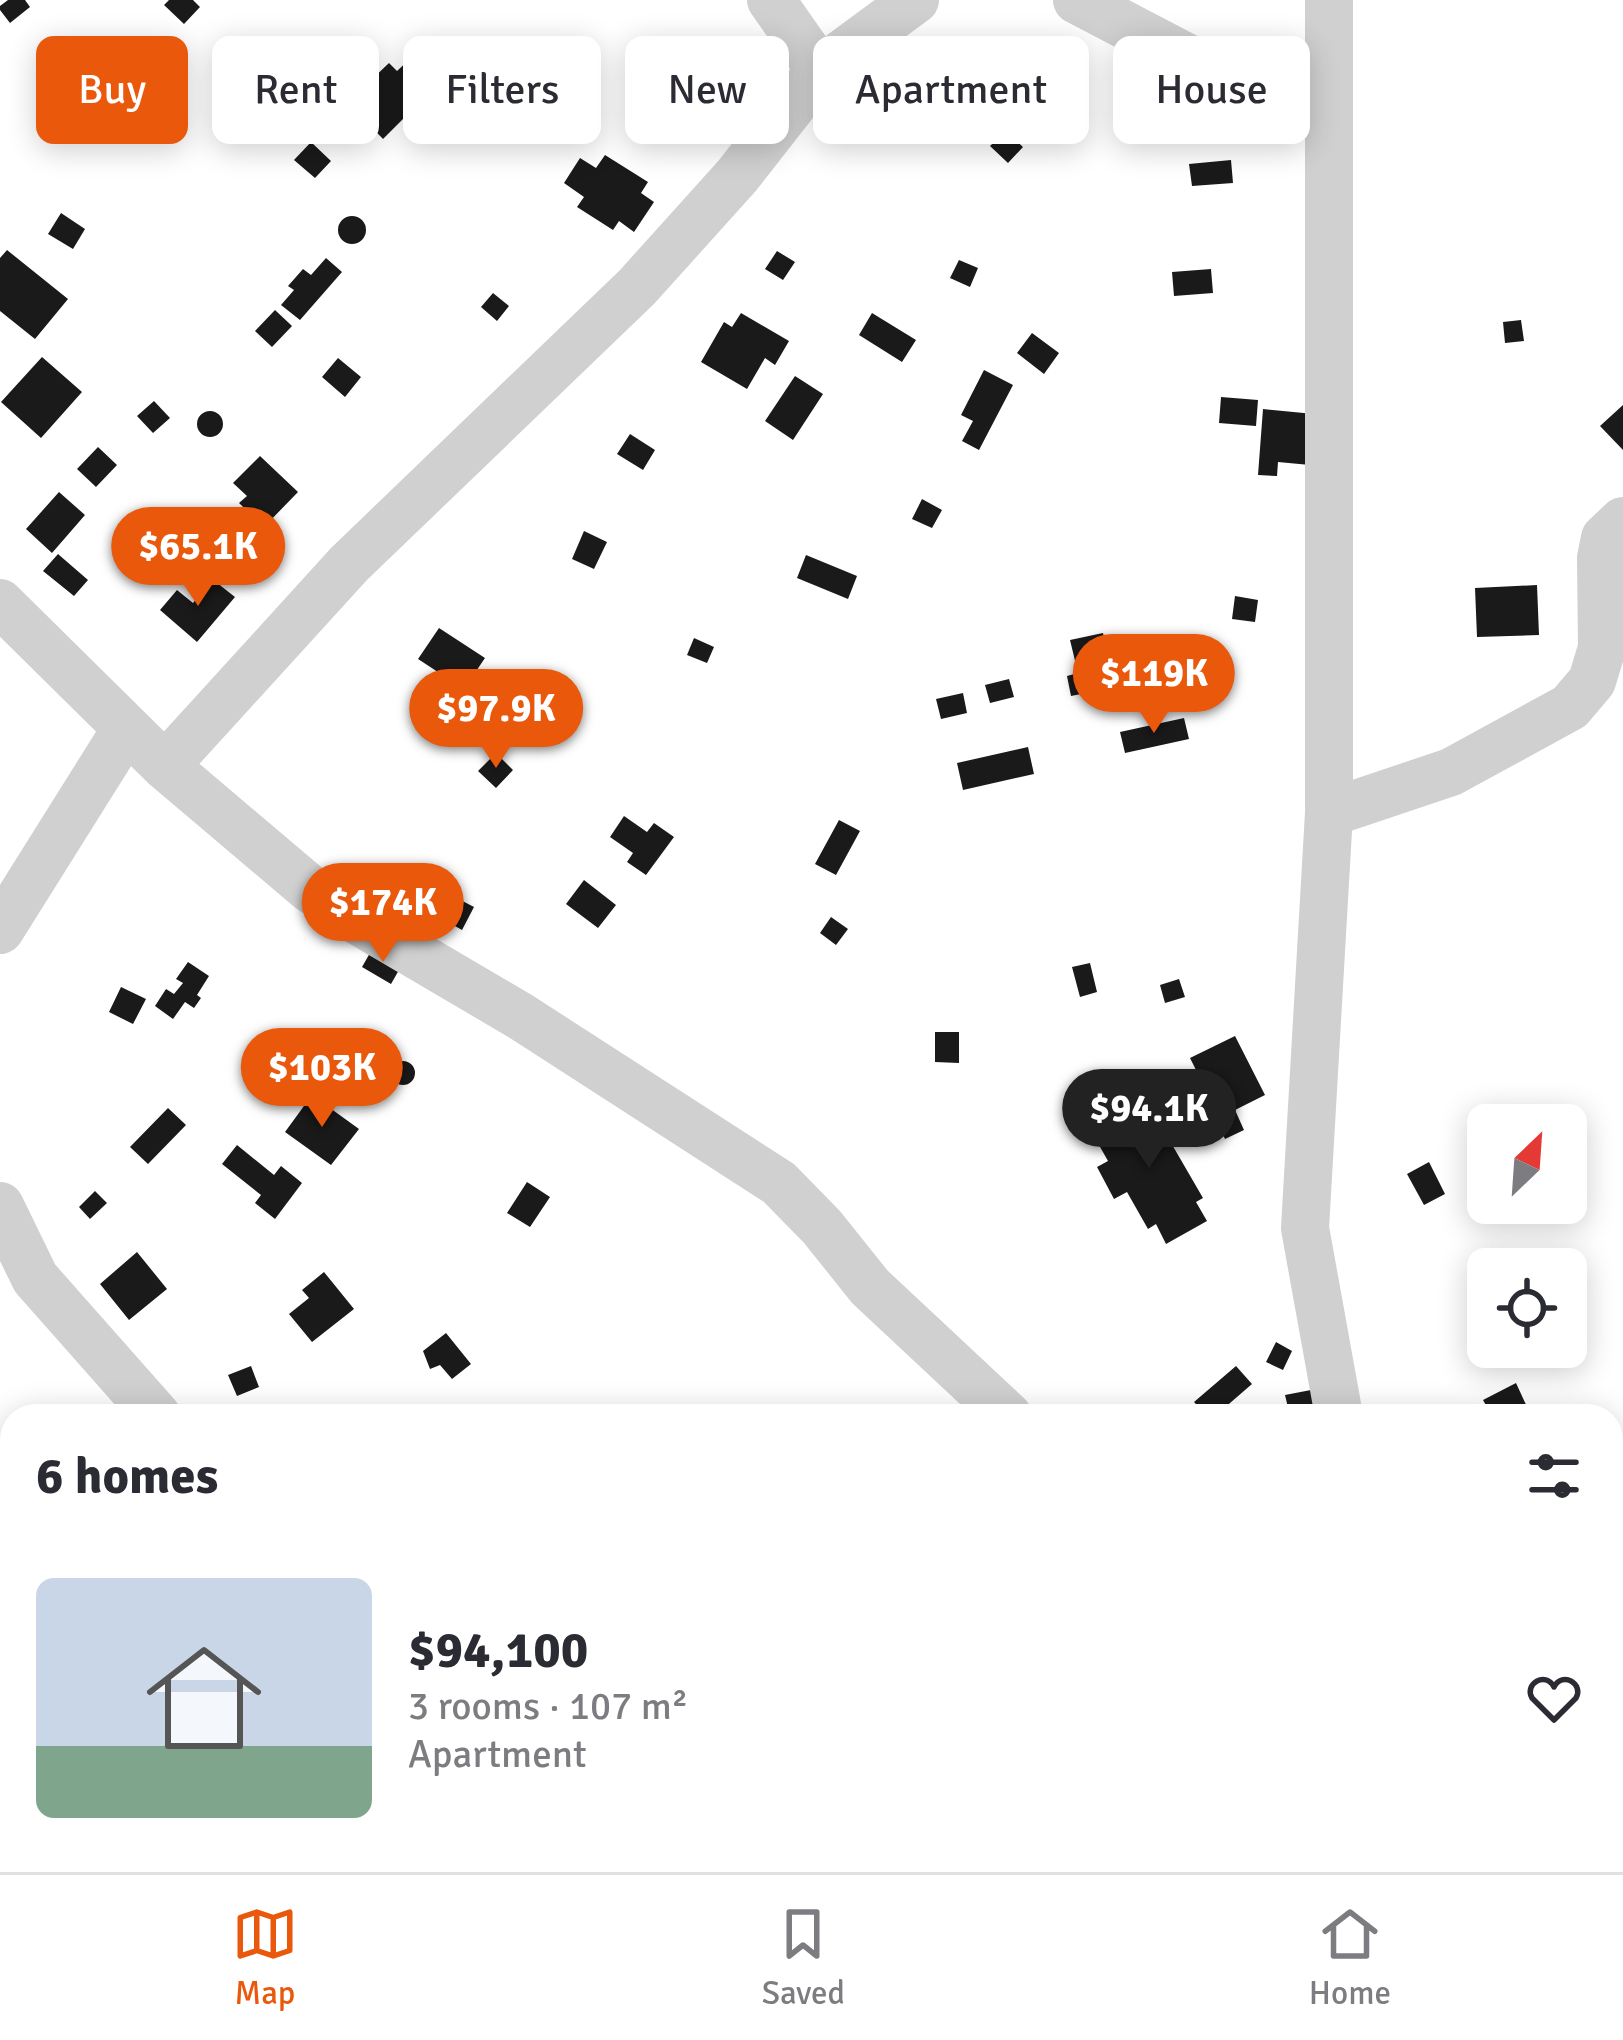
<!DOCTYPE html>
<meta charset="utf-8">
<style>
body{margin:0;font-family:Signika,sans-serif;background:#f2f2f3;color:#2b2b33;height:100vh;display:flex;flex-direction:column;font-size:45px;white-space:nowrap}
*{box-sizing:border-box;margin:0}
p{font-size:39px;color:#7c7c81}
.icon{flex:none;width:66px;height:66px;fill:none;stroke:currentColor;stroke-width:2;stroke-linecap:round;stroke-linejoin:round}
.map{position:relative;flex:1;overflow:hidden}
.panel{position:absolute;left:0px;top:1404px;width:1623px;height:468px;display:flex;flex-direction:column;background:#fff;border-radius:36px 36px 0 0;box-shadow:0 6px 30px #0003}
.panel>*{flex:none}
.hud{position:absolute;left:36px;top:36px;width:1551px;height:108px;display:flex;gap:24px}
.needle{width:78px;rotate:25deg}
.controls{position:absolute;left:1467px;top:1104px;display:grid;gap:24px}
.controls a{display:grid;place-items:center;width:120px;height:120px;border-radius:18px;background:#fff;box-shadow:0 6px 30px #0003;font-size:60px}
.price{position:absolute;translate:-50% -102px;padding:0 27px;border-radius:42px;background:#ea580c;color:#fff;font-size:39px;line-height:78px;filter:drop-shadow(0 3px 6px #0008)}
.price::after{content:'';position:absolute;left:50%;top:72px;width:36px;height:27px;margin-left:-18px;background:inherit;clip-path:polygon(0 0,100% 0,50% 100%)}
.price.selected{background:#222;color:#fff}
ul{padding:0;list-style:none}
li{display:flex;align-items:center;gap:36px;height:300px;padding:0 36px}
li+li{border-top:3px solid #e1e1e2}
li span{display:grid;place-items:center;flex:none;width:336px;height:240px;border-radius:18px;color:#555}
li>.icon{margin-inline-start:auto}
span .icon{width:144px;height:144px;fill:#fffc;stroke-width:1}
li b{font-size:51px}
h2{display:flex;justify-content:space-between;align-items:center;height:144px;padding:0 36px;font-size:51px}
.pill{padding:0 42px;border-radius:18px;background:#fff;box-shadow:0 6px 30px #0003;font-size:42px;line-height:108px}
.pill.selected{background:#ea580c;color:#fff}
.tabs{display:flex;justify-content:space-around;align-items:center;height:168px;border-top:3px solid #e1e1e2;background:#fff;font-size:33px;color:#7c7c81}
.tabs a{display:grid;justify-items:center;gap:6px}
.tabs .selected{color:#ea580c}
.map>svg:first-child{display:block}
</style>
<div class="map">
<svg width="1623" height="1872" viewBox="0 0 1623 1872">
<rect width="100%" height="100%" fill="#fff"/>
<!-- building -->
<path fill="#1a1a1a" d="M8,0H25L30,7L10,23L0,10V6Z
M169,0H193L200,7L184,24L164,5Z
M73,40L89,57L71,74L55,57Z
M413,56L439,83L383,139L357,112L376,94L367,84L389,63L397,71Z
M994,102L1015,122L1006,131L1023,147L1008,163L990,146L997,139L977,120Z
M171,106L180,117L158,136L148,125Z
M311,142L331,161L315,178L294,160Z
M605,155L648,182L641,193L654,202L634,232L619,221L613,230L577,207L584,197L564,183L580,158L596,168Z
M1231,160L1233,183L1192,186L1189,164Z
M61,213L85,229L73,249L48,234Z
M338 230a14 14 0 1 1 28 0a14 14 0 1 1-28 0Z
M7,250L68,299L35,339L0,311V258Z
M777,251L795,262L783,280L765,269Z
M326,258L342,272L300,320L281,305L294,290L288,286L303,269L311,275Z
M959,260L978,268L970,287L950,278Z
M1211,269L1213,293L1174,296L1172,272Z
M493,293L509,306L497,321L481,307Z
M275,310L292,326L272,347L255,331Z
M741,313L789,341L775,365L765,358L747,389L701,362L724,322L732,327Z
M872,313L916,340L902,362L859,335Z
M1521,320L1524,341L1505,343L1503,322Z
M1032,333L1059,353L1044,374L1017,353Z
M42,357L82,392L41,438L1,402Z
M338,358L361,377L345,397L322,377Z
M984,370L1013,385L979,450L962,441L973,421L961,415Z
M795,376L823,394L793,440L765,421Z
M1221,397L1258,400L1256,426L1219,423Z
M154,401L170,418L153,433L137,416Z
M1623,405V450L1600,426Z
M1263,409L1314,414L1310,465L1278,462L1277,476L1258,475Z
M197 424a13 13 0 1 1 26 0a13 13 0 1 1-26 0Z
M630,434L655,450L643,470L617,454Z
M98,447L117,465L96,487L77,469Z
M260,456L298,492L264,527L239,503L247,496L233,483Z
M59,492L85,515L52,553L26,529Z
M922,499L942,510L932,528L912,519Z
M584,531L607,542L594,569L572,559Z
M244,537L259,549L240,572L225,559Z
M58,554L88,580L74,596L43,571Z
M806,555L857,576L848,599L797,578Z
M212,579L235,597L197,642L160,610L177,590L193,603Z
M1537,585L1539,635L1477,637L1475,588Z
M1235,596L1258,600L1255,622L1232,619Z
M439,628L485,658L464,689L418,659Z
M1103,633L1115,687L1071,696L1067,676L1078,673L1070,640Z
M694,638L714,647L707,663L687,655Z
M1009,679L1014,697L990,703L985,685Z
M963,693L967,713L941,719L936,699Z
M1184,718L1189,739L1125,753L1120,732Z
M1028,747L1034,774L963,790L957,763Z
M496,753L513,770L496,788L478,771Z
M624,816L647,832L654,823L674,837L646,875L627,862L633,853L610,837Z
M839,820L860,831L836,875L815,864Z
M584,880L616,905L598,928L566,904Z
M449,894L474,907L462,930L437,916Z
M831,917L848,929L836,945L820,933Z
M374,946L403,963L391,984L362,967Z
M188,962L209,976L197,995L201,998L194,1008L185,1002L173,1019L155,1006L166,989L174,994L183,983L176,979Z
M1090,963L1097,992L1080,997L1072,967Z
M1179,979L1185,997L1165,1003L1160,985Z
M121,987L146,999L133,1024L109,1012Z
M935,1032H959V1063L935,1062Z
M1235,1036L1265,1095L1235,1110L1244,1130L1225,1139L1216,1120L1220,1118L1190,1058Z
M391 1073a12 12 0 1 1 24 0a12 12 0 1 1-24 0Z
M312,1095L359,1129L331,1165L285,1132Z
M1145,1098L1203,1198L1196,1202L1207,1221L1166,1244L1156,1224L1148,1229L1127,1192L1114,1199L1097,1167L1108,1161L1090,1129Z
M168,1108L186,1125L148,1164L130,1147Z
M237,1145L274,1175L281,1166L302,1183L275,1219L255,1203L261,1195L222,1164Z
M1429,1162L1445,1194L1424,1205L1407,1174Z
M527,1182L550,1197L530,1227L507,1213Z
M95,1191L107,1203L90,1219L79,1207Z
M137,1252L167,1289L129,1320L100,1284Z
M324,1272L354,1309L312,1342L289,1314L309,1298L302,1290Z
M446,1333L471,1364L452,1379L440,1365L430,1369L423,1351Z
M1276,1342L1292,1351L1283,1370L1266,1362Z
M251,1366L259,1387L237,1396L228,1375Z
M1236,1366L1252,1384L1215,1416H1207L1194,1402Z
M1516,1383L1528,1409L1514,1416H1492L1483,1400Z
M1311,1390L1317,1416H1290L1285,1395Z
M1623,1656V1727L1614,1730L1611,1719V1660Z
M281,1860H337L342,1866L334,1872H290Z
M821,1860H864L853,1872H834Z"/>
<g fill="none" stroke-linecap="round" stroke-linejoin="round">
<!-- minor -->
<path stroke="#d0d0d0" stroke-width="48" d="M1077,0L1207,68L1240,78L1270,81L1328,93
M1329,0V813
M820,70L915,0
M0,603L165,766L309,888L355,919L520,1016L779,1183L822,1227L870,1287L1008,1416
M165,766L349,564L637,287L737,176L820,70L771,0
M0,930L126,729
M0,1206L35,1278L157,1416
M1339,1416L1305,1228L1329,813L1451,772L1570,707L1592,681L1602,648L1601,558L1605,538L1623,521
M602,1860L618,1872
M1427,1860L1430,1872"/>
</g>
</svg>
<div class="controls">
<a><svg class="needle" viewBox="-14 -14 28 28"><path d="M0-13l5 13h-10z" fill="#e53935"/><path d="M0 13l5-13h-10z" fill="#7c7c81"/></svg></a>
<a><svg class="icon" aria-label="locate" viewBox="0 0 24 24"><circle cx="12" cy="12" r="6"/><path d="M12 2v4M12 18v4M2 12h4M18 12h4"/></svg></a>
</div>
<b class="price" style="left:198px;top:609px">$65.1K</b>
<b class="price" style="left:1154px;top:736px">$119K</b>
<b class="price" style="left:496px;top:771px">$97.9K</b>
<b class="price" style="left:383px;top:965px">$174K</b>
<b class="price" style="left:322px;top:1130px">$103K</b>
<b class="price selected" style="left:1149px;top:1171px">$94.1K</b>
<div class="hud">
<a class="pill selected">Buy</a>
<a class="pill">Rent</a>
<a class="pill">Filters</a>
<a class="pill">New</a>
<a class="pill">Apartment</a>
<a class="pill">House</a>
</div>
<section class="panel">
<h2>6 homes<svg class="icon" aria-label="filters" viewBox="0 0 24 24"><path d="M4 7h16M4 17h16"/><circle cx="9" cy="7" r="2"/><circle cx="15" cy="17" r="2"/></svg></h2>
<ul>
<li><span style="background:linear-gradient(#c9d6e8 70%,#7fa58c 0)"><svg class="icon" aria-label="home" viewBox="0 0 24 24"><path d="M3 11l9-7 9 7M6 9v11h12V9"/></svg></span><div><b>$94,100</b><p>3 rooms · 107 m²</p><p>Apartment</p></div><svg class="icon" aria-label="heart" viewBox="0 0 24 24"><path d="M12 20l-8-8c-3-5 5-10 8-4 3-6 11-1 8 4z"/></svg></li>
</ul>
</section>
</div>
<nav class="tabs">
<a class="selected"><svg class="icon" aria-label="map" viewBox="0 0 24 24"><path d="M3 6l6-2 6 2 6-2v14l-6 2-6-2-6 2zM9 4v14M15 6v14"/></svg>Map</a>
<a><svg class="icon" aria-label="saved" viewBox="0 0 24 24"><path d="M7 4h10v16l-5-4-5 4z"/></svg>Saved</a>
<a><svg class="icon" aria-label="home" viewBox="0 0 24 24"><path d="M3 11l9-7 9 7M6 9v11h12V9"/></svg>Home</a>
</nav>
